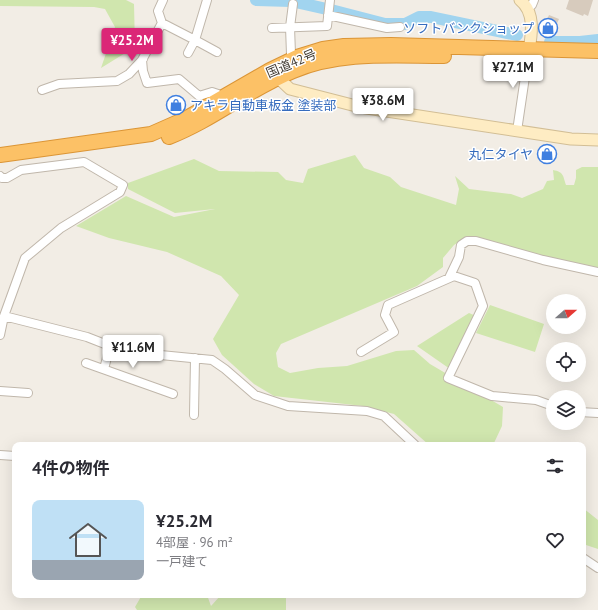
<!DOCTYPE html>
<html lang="ja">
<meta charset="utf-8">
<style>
body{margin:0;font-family:"PT Sans","Noto Sans JP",sans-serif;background:#f2f2f3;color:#2b2b33;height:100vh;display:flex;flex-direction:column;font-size:15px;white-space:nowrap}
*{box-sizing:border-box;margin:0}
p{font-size:13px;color:#7c7c81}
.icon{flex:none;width:22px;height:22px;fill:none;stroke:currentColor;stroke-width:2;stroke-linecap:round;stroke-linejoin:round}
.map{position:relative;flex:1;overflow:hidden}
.drawer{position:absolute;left:12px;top:442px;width:574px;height:156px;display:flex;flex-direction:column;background:#fff;border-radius:8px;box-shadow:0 4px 16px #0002}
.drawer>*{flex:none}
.needle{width:26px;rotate:69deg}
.tools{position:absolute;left:546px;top:294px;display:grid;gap:8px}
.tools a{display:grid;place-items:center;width:40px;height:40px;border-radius:50%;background:#fff;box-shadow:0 4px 16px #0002;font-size:20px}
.price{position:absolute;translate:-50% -34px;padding:0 9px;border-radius:4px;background:#fff;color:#222;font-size:13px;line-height:26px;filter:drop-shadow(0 1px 2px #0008)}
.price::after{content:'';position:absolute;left:50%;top:24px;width:12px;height:9px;margin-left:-6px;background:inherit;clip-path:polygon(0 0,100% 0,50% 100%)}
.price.selected{background:#db2777;color:#fff}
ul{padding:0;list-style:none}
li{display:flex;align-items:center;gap:12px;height:100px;padding:0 20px}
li+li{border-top:1px solid #e1e1e2}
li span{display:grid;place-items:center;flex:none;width:112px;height:80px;border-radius:8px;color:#555}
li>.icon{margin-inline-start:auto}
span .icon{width:48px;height:48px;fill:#fffc;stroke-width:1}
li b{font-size:17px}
h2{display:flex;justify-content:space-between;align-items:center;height:48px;padding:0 20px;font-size:17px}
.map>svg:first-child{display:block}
</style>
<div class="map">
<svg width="598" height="610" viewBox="0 0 598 610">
<rect width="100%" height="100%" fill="#f2ede5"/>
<!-- green -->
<path fill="#d0e6ae" d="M0,0H126L134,4L135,47L101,68L115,27L105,9L94,7L0,6Z
M355,155L364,168L390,177L401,187L456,205L459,189L455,176L469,189L511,194L522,198L543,189L547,181L554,180L553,170C564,172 563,176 566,185H574L576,178V170L582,167H598V269L574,264L492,242L465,238L454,245L443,258V267L417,286L281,344L276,353L278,367L290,373L318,368L347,366L396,351L414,350L430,364L503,407L502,426L494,443L495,445H429L394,414L363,406L274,396L254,384L222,355L213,339L239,295L221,276L167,252L109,238L76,226L126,196L174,217L215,209L175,213L128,189V183L194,159L219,171L278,172L286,180L303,183L308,169Z
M490,305L544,324L535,352L476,333Z
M469,313L476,316L450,369L417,346Z
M583,508L598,520V549L583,544Z
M142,595H207L211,606L221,595H286V610H137L135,607Z"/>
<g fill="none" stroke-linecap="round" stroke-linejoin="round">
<!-- river -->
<path stroke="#a1d4ef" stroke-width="12" d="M256,0L291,1L331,10L385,24H405L419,17H431L517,35
M550,42H580L598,40"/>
</g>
<!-- building -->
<path fill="#d7cbbd" d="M569,0H593L588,16L584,14L583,16L566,9Z
M549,15L559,19L550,38L541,33Z"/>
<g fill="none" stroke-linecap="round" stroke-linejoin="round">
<!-- street casing -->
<g stroke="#c0b7ab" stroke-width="10">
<path id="street" d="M207,0L195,40L162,23L142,60L143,71L147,83L179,79L199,96L212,92L218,94L222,101
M527,8L532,5L534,0
M328,15L387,28L400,27
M162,23L158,11L163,0
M272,28L327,26L330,0
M188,53L195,40L217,52
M291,54L290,27L293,4
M42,90L59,84L117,81L129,74L143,59
M517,131L529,50
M0,176L2,178H7L21,170L84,162L123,185L120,192L61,228L25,258L4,316L0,335
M449,278L459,257L461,245L467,241H476L543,260L598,272
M4,316L87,337L110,346L140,353L212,360L225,369L255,395L288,406L367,411L384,416L415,445
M361,352L394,332L385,315L388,305L454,276L475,283L483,306L448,378L492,396L536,400L553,406
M86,363L173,394
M104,369L110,346
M0,391L28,393
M579,412L598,413
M194,415L195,358
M0,455L15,456
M583,558L598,568"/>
</g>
<!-- secondary casing -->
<g stroke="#d2be95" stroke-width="13">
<path id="secondary" d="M520,0C535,12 532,33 529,50
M273,73L290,89L360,107L571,139L598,140"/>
</g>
<!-- highway casing -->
<g stroke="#db9536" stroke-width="16">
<path id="highway" d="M169,137C213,120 249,89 293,71C341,51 393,56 444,56
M0,155L151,134L185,119L270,70L297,57L323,49L344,46L391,45L598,51"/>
</g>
<!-- street -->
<use href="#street" stroke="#fff" stroke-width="8"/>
<!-- secondary -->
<use href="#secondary" stroke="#feecc3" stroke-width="11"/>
<!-- highway -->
<use href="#highway" stroke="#fcc166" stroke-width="14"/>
</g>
<!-- icons -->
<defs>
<g id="shop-ring" transform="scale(1)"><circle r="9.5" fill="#fff" stroke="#3f7fe0" stroke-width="1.5"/><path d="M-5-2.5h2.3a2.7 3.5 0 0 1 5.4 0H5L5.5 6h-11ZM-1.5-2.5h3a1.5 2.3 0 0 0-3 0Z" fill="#3f7fe0"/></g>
</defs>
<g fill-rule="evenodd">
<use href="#shop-ring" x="548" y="28"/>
<use href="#shop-ring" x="176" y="105"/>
<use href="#shop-ring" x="547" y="154"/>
</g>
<g text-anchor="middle" stroke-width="3" stroke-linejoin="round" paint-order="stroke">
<!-- shop labels -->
<g font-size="13" fill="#366cbe" stroke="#fff" text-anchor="end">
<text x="534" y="33">ソフトバンクショップ</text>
<text x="190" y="110" text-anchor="start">アキラ自動車板金 塗装部</text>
<text x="533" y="159">丸仁タイヤ</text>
</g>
<!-- street labels -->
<g font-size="13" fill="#443d35" stroke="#fff">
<text transform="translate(291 63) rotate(-23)" y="5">国道42号</text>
</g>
</g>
</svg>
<div class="tools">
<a><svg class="needle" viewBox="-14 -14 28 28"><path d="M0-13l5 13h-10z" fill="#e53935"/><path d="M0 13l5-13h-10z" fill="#7c7c81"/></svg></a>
<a><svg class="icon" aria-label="locate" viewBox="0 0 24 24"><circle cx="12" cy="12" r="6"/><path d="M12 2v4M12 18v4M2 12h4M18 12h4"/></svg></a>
<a><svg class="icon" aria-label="layers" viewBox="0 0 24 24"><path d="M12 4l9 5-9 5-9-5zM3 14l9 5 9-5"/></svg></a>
</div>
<b class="price selected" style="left:132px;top:62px">¥25.2M</b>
<b class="price" style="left:513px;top:89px">¥27.1M</b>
<b class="price" style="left:383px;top:122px">¥38.6M</b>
<b class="price" style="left:133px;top:369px">¥11.6M</b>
<section class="drawer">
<h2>4件の物件<svg class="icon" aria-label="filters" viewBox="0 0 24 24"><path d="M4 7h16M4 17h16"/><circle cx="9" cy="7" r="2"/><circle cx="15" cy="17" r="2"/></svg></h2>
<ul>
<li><span style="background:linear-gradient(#bfe0f5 75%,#9aa5b1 0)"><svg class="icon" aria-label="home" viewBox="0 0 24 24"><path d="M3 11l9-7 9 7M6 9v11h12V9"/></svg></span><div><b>¥25.2M</b><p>4部屋 · 96 m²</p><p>一戸建て</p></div><svg class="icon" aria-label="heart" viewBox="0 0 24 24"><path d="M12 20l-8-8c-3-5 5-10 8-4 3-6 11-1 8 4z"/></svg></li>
</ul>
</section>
</div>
